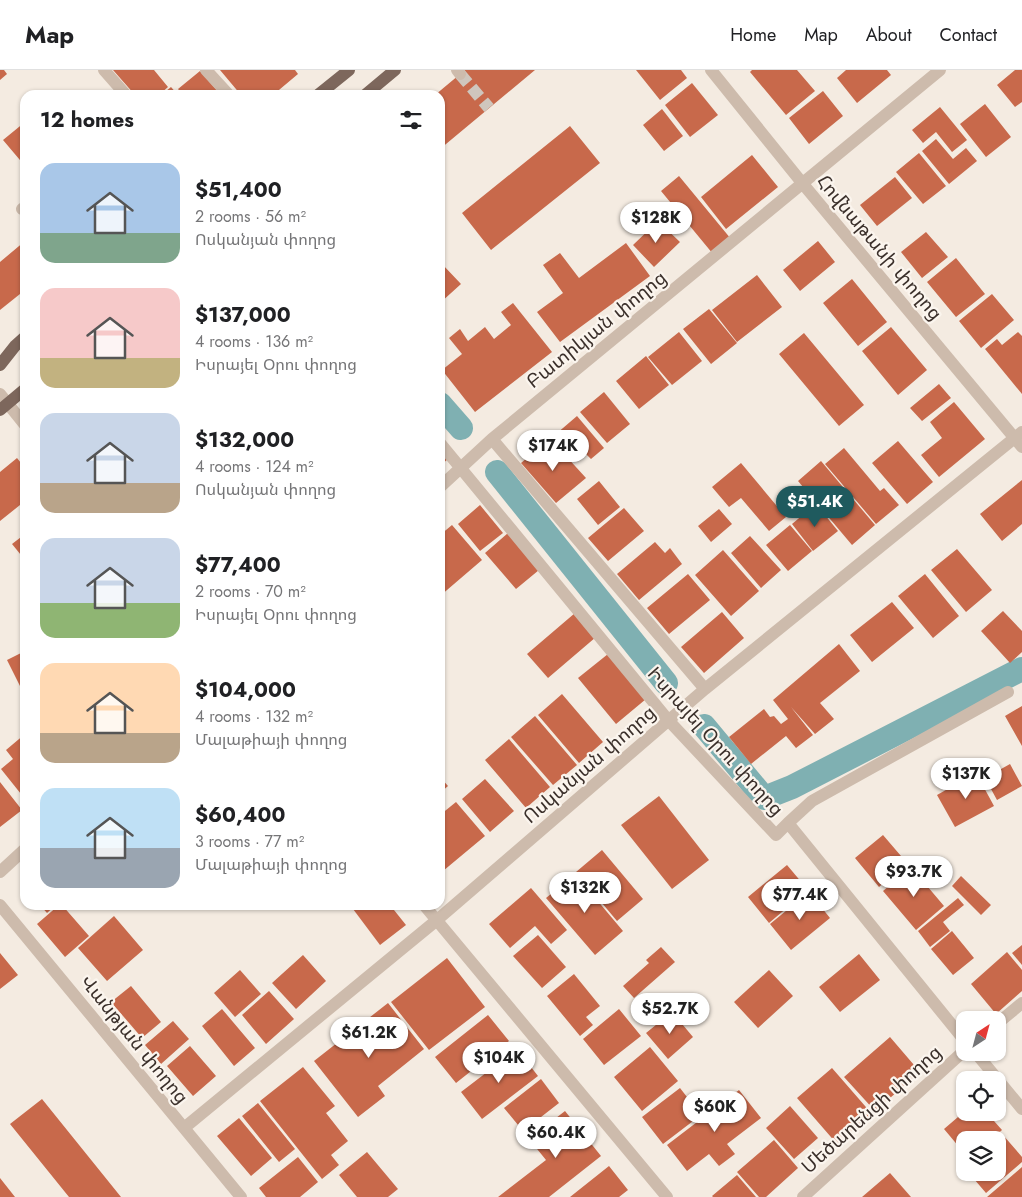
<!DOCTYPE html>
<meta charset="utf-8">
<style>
body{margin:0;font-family:Jost,"Noto Sans Armenian",sans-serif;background:#f2f2f2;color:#202124;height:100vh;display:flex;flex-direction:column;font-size:19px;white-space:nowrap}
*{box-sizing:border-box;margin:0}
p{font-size:16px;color:#757577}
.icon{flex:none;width:28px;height:28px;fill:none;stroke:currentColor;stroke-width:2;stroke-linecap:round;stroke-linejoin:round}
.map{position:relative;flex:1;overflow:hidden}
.panel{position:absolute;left:20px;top:20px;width:425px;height:820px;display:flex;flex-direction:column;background:#fff;border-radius:15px;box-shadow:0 1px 4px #0004}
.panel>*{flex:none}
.needle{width:32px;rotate:36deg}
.controls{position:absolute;left:956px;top:941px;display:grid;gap:10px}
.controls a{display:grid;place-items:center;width:50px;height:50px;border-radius:10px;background:#fff;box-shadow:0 1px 4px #0004;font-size:25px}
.price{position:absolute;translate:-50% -42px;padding:0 11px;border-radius:18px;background:#fff;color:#222;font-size:16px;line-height:32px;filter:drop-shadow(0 1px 2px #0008)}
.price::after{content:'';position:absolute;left:50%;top:30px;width:15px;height:11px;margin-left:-8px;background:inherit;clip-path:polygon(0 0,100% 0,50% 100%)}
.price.on{background:#1f5a5e;color:#fff}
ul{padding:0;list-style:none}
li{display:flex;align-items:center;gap:15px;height:125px;padding:0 20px}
li span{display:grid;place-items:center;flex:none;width:140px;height:100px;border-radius:15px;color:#555}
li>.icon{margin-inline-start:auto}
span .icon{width:60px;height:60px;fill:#fffc;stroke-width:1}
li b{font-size:21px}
h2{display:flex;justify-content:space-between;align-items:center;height:60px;padding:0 20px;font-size:21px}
header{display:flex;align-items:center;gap:30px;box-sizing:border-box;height:70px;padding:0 25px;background:#fff;border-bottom:1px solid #e0e0e0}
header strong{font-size:24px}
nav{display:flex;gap:28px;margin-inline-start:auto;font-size:18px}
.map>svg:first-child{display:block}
</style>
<header>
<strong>Map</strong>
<nav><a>Home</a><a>Map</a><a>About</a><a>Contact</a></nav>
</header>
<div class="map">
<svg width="1022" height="1127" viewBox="0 0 1022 1127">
<rect width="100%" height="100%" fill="#f4ebe1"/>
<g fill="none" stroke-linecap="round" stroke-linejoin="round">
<!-- canal -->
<path stroke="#7fb0b2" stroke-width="24" d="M440,334L461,358
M497,402L666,613
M704,656L764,728L792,717L1022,599"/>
</g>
<!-- building -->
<path fill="#c8694b" d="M0,0H4L7,4L0,10Z
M113,0H154L168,17L159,25H135Z
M220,0H295L298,4L273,25H241Z
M465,0H535L440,79V25H435Z
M636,0H681L687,8L660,30Z
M752,0H797L815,21L786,45L750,2Z
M846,0H887L891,5L857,33L837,8Z
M1015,0H1022V32L1015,37L997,15Z
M200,1L221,25H183L178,19Z
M692,13L718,45L690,67L665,35Z
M171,17L178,25H161Z
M823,21L843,46L809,74L789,48Z
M985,34L1011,67L986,87L960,54Z
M940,37L967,70L952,82L936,62L923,73L912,60Z
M662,39L683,66L664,81L643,55Z
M25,52V96L3,70Z
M570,56L600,93L491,180L462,143Z
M936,69L953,89L966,78L977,91L949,114L922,81Z
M919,83L946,116L923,134L896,102Z
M752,85L778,117L726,159L701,127Z
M679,106L731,169L713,184L661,121Z
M895,107L912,128L877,156L860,135Z
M658,151L680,172L654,197L633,175Z
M926,162L948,187L922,208L901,182Z
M25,171V220L0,240V192Z
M818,171L835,192L800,221L783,200Z
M626,173L650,206L560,272L537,242L563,223L543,195L560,183L579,208Z
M956,188L985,224L956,247L927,212Z
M443,195L461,214L440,233V198Z
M757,205L782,237L737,272L712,240Z
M852,209L887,252L858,276L823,233Z
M992,224L1014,250L981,278L959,251Z
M513,233L552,282L475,342L442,300L462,284L449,268L460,259L468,271L485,257L494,269L511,255L501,242Z
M709,239L737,273L711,294L683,259Z
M891,257L927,300L898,325L862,281Z
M679,262L702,291L672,315L648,287Z
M1018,262L1022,266V324L985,279L997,269L1002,275Z
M804,263L864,335L839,356L779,284Z
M646,286L669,315L639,339L616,311Z
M939,314L951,328L922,351L910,338Z
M604,322L630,354L607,373L580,342Z
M954,332L985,369L939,407L921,385L942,368L930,352Z
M577,346L604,378L591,389L581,379L574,385L556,364Z
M898,371L933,412L907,434L872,393Z
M546,372L561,389L565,385L586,408L556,433L521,393Z
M440,378L449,388L440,396Z
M844,378L880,421L884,418L899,435L876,454L825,394Z
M17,388L25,398V431L0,451V402Z
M821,391L875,455L852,475L798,411Z
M741,393L786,447L769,461L741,428L729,437L712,417Z
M1022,410V454L1002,471L980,444Z
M599,411L620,437L598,455L577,429Z
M816,434L838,461L813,481L792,454Z
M480,435L503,463L480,481L458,454Z
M624,438L644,461L608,491L588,468Z
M719,439L732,454L711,472L698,456Z
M452,455L482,490L440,526V465Z
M790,455L812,481L788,501L766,475Z
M508,463L539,500L516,519L485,483Z
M25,464V490L12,474Z
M750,466L781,500L761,518L731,483Z
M655,472L665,483L670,478L682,494L639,530L617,504Z
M957,479L992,520L966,542L931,500Z
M723,480L759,521L731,546L695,505Z
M688,504L710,530L669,564L647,538Z
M925,504L959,546L933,568L898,526Z
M892,532L914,558L872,592L850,565Z
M1003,541L1022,561V582L1010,593L981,561Z
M722,542L744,568L704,603L681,577Z
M575,543L596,567L548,608L527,584Z
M839,574L860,601L820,633L834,649L815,664L791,637L813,665L796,678L786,666L751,694L729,667L764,639L770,647L774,646L781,654L788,649L773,630Z
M25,581V616L21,618L7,590Z
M608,584L646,629L616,654L578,608Z
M562,624L603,672L579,693L538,645Z
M1022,636V676L1005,646Z
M535,646L577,695L553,715L511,667Z
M25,664V729L1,699L13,689L6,680Z
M509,669L550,717L526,738L485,690Z
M1010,694L1022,716L997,730L985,708Z
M976,703L994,736L955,757L937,725Z
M440,707L448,716L440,723Z
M485,709L514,741L490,762L462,729Z
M0,712L22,740L0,757Z
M659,726L709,790L672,819L621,755Z
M456,732L485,766L443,801L440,797V745Z
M883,765L907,793L879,817L855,788Z
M602,780L643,829L617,851L576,802Z
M787,795L808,820L769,853L748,827Z
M911,797L944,836L916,860L883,821Z
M575,804L623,861L595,885L546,828Z
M961,806L991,835L981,845L952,816Z
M531,818L567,860L551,874L535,856L510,878L489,854Z
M809,822L830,848L791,880L770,854Z
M958,828L964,835L943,852L950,861L930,877L918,861Z
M40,835H56L47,843Z
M59,835H62L89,866L65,887L37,854Z
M358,835H390L406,855L380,875L353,839Z
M114,846L143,880L107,911L78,878Z
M952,861L974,888L953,905L931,879Z
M538,865L566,897L542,918L513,886Z
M1022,875V895L1012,883Z
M661,877L675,892L634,928L623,916L649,893L646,890Z
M1007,882L1022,900V921L996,944L971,914Z
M0,883L18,905L0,919Z
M859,884L880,910L840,942L819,917Z
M303,885L326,911L296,939L272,913Z
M447,888L485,937L429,980L391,932Z
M240,900L261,924L235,947L214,923Z
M769,900L793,926L758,958L734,932Z
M574,904L600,936L586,947L593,955L580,966L547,926Z
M131,916L161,952L142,968L111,932Z
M269,921L294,949L266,974L242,945Z
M388,933L424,979L378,1016L385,1026L358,1047L314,991Z
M222,939L255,978L234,996L202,956Z
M619,939L641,966L604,995L583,969Z
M672,942L693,967L668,989L646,963Z
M488,945L509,971L456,1013L435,987Z
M173,951L189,969L161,994L145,975Z
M890,967L920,1002L875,1041L844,1007Z
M190,976L216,1006L193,1026L167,996Z
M650,977L678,1011L642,1041L614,1007Z
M517,979L538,1006L482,1049L461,1022Z
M303,997L335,1036L326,1043L348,1071L331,1085L339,1095L322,1109L260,1031Z
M832,998L872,1044L837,1074L797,1028Z
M541,1009L559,1033L523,1061L504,1038Z
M680,1018L701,1045L663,1074L642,1047Z
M739,1020L761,1048L727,1074L735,1084L719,1096L709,1084L687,1101L667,1075Z
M42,1029L121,1127H69L10,1054Z
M258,1033L295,1079L279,1092L242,1046Z
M790,1036L818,1068L794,1089L766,1058Z
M565,1041L601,1086L549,1127H498L546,1090L529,1069Z
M965,1041V1042H986L1002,1060L991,1070H965V1084L944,1059Z
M239,1048L272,1088L251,1106L217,1066Z
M1003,1065L1022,1087V1092L986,1123L968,1102H998V1070Z
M774,1070L798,1098L766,1127H759L737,1102Z
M367,1082L398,1119L388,1127H357L339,1105Z
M298,1087L318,1112L300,1127H266L259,1118Z
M609,1096L628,1120L619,1127H570Z
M1022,1097V1127H987Z
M890,1103L911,1127H862Z
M737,1105L756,1127H713L712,1126Z
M0,1108L15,1127H0Z"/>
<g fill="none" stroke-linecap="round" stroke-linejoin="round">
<!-- minor-tunnel -->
<path stroke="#cfc6bd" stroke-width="12" stroke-dasharray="12 6" stroke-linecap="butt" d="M460,4L489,38"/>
<!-- minor -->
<path stroke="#cdbbac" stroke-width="12" d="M104,0L126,25
M206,0L229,25
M457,0L460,4
M711,0L803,114L1022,377
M22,139L25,137
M0,324L25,355
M492,369L705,619
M440,373L669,651L776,765L788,753L965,971
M440,417L492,369L940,0
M788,753L812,731L1008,622
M0,802L25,779
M0,835L241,1127
M424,835L667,1127
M998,953L1022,933
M975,982L1022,1039
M184,1058L437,850L705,619L1022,362
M803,1127L965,980"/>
<!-- major -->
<path stroke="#7d675c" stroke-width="12" d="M318,25L349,0
M365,25L395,0
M0,295L15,276L25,267
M0,340L25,319"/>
</g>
<g text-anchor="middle" stroke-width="4.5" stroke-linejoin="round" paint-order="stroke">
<!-- street labels -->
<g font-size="19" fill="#3b302b" stroke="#fbf5ee">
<text transform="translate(880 177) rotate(50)" y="7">Հովնաթանի փողոց</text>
<text transform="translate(596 259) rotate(-39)" y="7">Բատիկյան փողոց</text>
<text transform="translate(716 671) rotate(48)" y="7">Իսրայել Օրու փողոց</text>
<text transform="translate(589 694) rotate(-41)" y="7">Ոսկանյան փողոց</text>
<text transform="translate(135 969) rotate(51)" y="7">Վանթյան փողոց</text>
<text transform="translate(871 1039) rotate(-42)" y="7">Մեծարենցի փողոց</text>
</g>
</g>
</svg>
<div class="controls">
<a><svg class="needle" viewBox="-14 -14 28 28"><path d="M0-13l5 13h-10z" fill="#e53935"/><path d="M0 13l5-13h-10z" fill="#757577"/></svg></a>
<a><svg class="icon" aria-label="locate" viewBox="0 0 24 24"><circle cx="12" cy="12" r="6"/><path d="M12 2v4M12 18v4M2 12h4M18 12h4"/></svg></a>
<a><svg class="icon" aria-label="layers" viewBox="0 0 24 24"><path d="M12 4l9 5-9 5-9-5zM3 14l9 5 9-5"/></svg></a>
</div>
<b class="price" style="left:656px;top:174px">$128K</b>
<b class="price" style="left:553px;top:402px">$174K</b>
<b class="price on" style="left:815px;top:458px">$51.4K</b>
<b class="price" style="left:966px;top:730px">$137K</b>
<b class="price" style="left:914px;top:828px">$93.7K</b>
<b class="price" style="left:585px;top:844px">$132K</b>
<b class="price" style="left:800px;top:851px">$77.4K</b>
<b class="price" style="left:670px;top:965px">$52.7K</b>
<b class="price" style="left:369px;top:989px">$61.2K</b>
<b class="price" style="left:499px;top:1014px">$104K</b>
<b class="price" style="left:715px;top:1063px">$60K</b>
<b class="price" style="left:556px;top:1089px">$60.4K</b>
<section class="panel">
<h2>12 homes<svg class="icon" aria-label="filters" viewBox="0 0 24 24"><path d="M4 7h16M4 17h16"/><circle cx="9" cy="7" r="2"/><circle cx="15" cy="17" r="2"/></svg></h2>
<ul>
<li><span style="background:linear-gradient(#a9c7e8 70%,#7fa58c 0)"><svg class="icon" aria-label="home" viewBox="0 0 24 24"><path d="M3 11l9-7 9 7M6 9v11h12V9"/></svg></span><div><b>$51,400</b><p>2 rooms · 56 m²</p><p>Ոսկանյան փողոց</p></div></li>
<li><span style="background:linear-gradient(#f6c9c9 70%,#c2b280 0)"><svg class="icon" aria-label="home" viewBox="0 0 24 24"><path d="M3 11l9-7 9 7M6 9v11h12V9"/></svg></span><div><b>$137,000</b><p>4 rooms · 136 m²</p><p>Իսրայել Օրու փողոց</p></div></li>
<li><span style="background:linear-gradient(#c9d6e8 70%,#b9a48a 0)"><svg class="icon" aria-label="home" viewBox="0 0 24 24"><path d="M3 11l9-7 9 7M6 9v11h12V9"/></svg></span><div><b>$132,000</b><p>4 rooms · 124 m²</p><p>Ոսկանյան փողոց</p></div></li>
<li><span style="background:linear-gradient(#c9d6e8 65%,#8fb573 0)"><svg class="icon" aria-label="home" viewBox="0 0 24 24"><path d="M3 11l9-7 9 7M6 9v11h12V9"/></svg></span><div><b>$77,400</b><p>2 rooms · 70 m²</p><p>Իսրայել Օրու փողոց</p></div></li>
<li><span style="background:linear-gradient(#ffd9b3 70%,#b9a48a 0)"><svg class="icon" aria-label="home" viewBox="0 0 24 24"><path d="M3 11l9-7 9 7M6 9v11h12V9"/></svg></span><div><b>$104,000</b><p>4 rooms · 132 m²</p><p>Մալաթիայի փողոց</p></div></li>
<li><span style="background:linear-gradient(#bfe0f5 60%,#9aa5b1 0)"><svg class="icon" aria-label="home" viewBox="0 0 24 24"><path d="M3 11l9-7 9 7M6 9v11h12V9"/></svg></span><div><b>$60,400</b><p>3 rooms · 77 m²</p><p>Մալաթիայի փողոց</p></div></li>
</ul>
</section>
</div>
